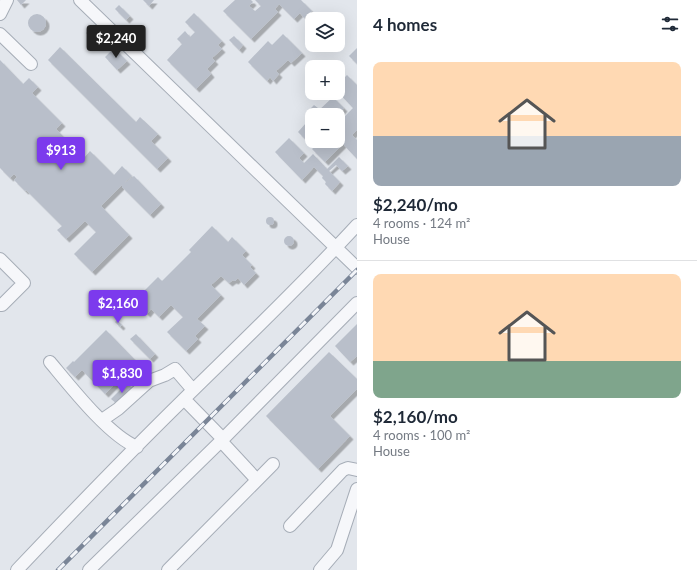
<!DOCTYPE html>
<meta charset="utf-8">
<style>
body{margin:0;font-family:Lato,sans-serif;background:#f6f6f7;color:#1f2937;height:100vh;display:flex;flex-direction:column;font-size:15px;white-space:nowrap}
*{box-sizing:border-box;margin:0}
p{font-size:13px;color:#747a83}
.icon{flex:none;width:22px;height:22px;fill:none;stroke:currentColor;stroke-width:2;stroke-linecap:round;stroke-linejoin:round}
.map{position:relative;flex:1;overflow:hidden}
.drawer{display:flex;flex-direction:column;background:#fff;width:340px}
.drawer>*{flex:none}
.controls{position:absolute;left:305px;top:12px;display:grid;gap:8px}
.controls a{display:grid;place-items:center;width:40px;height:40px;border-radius:8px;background:#fff;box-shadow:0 4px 16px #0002;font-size:20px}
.price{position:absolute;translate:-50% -34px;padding:0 9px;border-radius:4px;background:#7c3aed;color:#fff;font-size:13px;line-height:26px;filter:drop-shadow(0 1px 2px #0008)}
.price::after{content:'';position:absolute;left:50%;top:24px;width:12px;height:9px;margin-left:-6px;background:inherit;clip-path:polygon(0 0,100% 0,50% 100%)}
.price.on{background:#222;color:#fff}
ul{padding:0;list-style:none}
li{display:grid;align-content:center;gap:8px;height:212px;padding:0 16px}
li+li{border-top:1px solid #e0e1e3}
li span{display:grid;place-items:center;height:124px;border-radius:8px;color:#555}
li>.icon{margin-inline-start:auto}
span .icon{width:72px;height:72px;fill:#fffc;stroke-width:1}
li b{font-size:17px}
h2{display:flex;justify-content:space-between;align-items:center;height:48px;padding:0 16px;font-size:17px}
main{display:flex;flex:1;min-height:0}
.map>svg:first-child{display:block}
</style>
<main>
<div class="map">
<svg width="357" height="570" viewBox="0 0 357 570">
<defs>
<filter id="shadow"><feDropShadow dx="3.5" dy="3.5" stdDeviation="0" flood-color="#0004"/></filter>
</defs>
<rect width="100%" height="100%" fill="#e2e6ec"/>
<!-- building -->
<path fill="#b9bfca" filter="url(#shadow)" d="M17,0H26L21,5Z
M143,0H154L149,6Z
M235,0H251L253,2L249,6L255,11L261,6L255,0H301L312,11L304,18L300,13L294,19L279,4L275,9L278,12L251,39L223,11Z
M119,5L130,16L126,20L115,9Z
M194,13L222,41L218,45L222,49L212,58L215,61L207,69L211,74L196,89L167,60L182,44L177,39L185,31L190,37L195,32L185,22Z
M28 23a9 9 0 1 1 18 0a9 9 0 1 1-18 0Z
M91,29L100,39L96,43L86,33Z
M283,34L302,53L291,63L288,60L276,71L279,74L273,81L270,77L267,81L248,62L268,41L272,45Z
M234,36L243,45L239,50L229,40Z
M60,47L136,122L140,117L158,134L151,141L168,158L157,169L48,60Z
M114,48L127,61L117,70L105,57Z
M357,48V64L349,56Z
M0,60L23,84L29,78L38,87L32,93L62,123L56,129L84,158L90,151L114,175L122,166L132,176L125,182V183L134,176L161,204L150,215L122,187V185L101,206L129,235L92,272L74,254L96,232L85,221L66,239L57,230L62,226L26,190L25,191L14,180L17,177L14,174L10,178L0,168Z
M347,75L357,85V130L352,135L357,140V159L343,144L325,162L312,149L315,146L309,140L308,142L298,132L306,123L308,126L312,122V141H316L318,143L320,141H338V123L353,108L338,92V84Z
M333,97L344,108L338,115H314L312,113L311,115L308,111L314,105L318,108L316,110L318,111Z
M289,138L304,153L299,158L304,163L313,154L327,169L339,157L348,166L342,171L336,165L329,171L340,182L332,191L325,184L326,182L322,178L323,176L314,167L302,180L275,152Z
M266 221a4 4 0 1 1 8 0a4 4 0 1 1-8 0Z
M212,226L228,242L232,237L246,251L242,255L252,265L250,267L256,273L244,285L238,278L235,281L233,280L229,283L221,276L211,285L221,295L197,319L205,326L195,336L198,339L186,351L167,332L183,317L171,305L159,317L151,309L147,314L134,301L158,277L162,281L191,252L189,250Z
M284 241a5 5 0 1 1 10 0a5 5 0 1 1-10 0Z
M117,320L122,325L120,327L115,322Z
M357,324V356L350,362L335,346Z
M106,330L137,362L105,394L82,370L75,377L66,368L73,361L74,362Z
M136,334L155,354L150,359L130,339Z
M329,352L357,379V389L330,416L350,436L318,469L266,416Z
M127,383L132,388L117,404L111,399Z"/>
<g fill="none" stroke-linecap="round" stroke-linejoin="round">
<!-- minor casing -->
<g stroke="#a6adb7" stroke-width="14">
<path id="minor" d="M80,0L357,268
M0,14L7,0
M0,34L31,64
M0,259L24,283L2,305H0
M50,362C70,386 109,436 137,447
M184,399L223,439
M102,420L118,409L149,381L165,375L175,369L193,390
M257,480L221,441L357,303
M290,526L343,470L348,468L357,470
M17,570C71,513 126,456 182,401C241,343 301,286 357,225
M89,570L221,441
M168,570L273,464
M320,570L337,550L357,489"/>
</g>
<!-- minor -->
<use href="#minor" stroke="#f6f7fa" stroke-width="12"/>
<!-- rail casing -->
<g stroke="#7a8597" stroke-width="4.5">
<path id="rail" d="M58,570L357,270"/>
</g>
<!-- rail -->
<use href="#rail" stroke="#f3f5f9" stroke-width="3" stroke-dasharray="9" stroke-linecap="butt"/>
</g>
</svg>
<div class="controls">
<a><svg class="icon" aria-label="layers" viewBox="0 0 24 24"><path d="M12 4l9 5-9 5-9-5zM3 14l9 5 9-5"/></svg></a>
<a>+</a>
<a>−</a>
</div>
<b class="price on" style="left:116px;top:59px">$2,240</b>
<b class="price" style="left:61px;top:171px">$913</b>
<b class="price" style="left:118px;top:324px">$2,160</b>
<b class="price" style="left:122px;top:394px">$1,830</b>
</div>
<section class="drawer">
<h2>4 homes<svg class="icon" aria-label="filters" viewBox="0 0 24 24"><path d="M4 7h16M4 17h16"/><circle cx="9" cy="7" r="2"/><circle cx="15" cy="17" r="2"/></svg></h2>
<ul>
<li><span style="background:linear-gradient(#ffd9b3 60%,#9aa5b1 0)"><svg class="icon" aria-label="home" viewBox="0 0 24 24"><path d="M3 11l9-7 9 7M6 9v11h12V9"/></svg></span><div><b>$2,240/mo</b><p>4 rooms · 124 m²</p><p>House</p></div></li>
<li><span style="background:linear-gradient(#ffd9b3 70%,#7fa58c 0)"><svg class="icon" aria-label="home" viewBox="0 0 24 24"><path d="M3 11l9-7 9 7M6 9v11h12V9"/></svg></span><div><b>$2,160/mo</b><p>4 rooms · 100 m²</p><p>House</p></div></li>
</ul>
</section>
</main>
